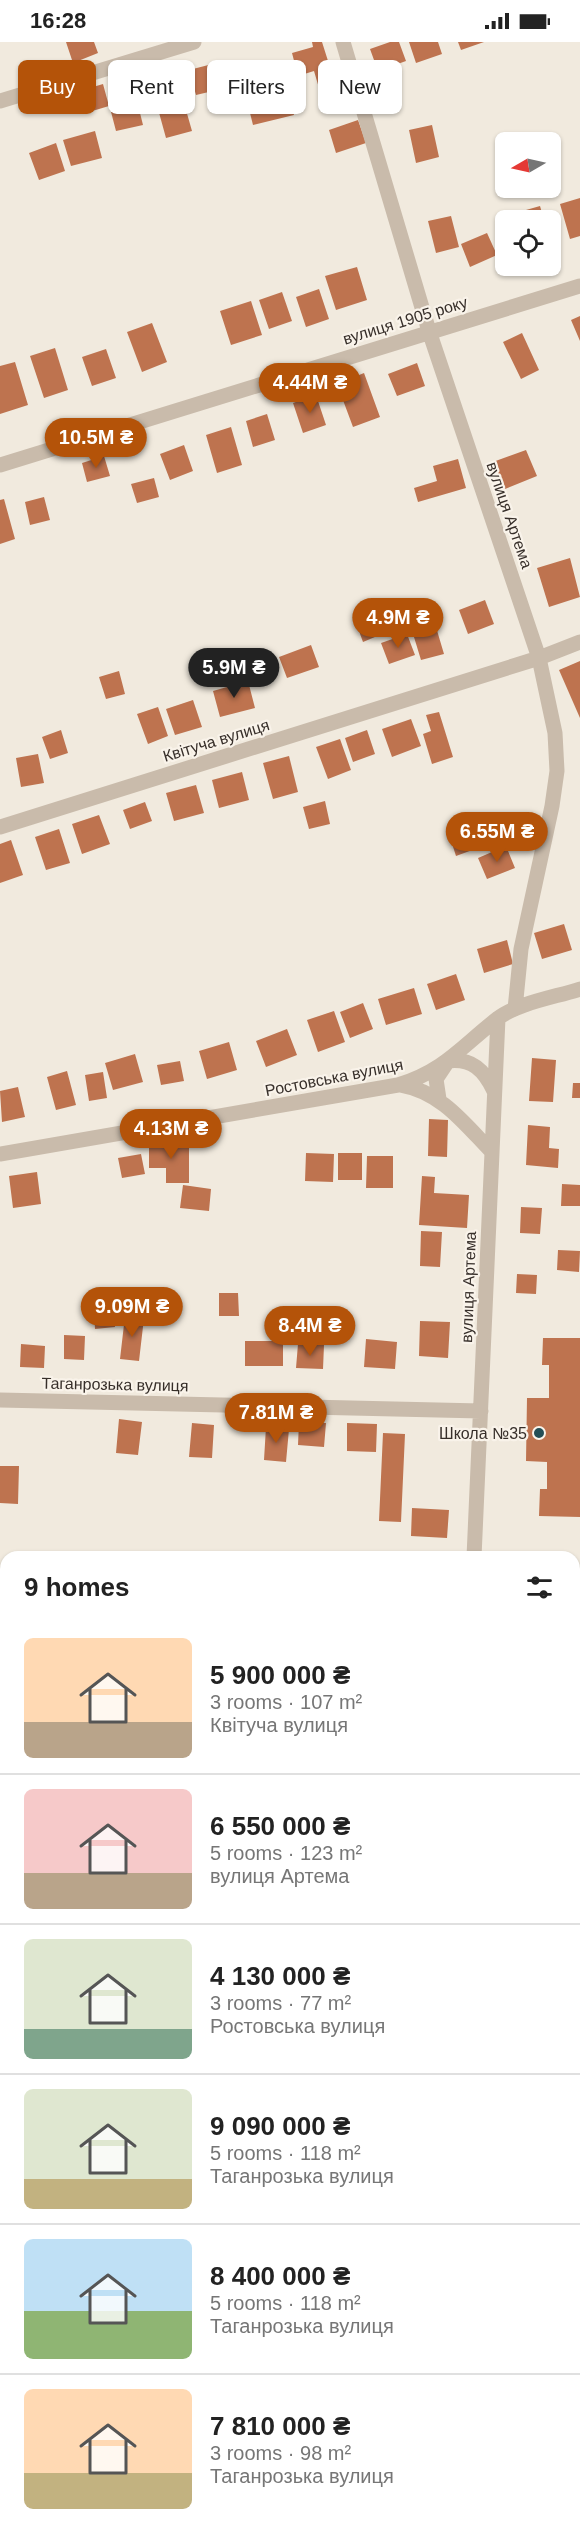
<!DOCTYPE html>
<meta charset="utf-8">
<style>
body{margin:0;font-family:Helvetica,sans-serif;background:#f6f6f6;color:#222;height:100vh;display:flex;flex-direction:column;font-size:22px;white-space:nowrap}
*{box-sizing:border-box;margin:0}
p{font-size:20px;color:#767676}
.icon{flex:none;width:33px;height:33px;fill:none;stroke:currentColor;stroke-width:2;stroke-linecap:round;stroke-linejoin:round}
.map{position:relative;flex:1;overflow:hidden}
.drawer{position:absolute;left:0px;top:1509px;width:580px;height:984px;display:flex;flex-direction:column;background:#fff;border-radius:18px 18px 0 0;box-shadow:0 2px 4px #0004}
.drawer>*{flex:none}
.banner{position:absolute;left:18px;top:18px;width:544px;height:54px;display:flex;gap:12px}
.needle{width:39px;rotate:261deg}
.fabs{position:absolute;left:495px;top:90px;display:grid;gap:12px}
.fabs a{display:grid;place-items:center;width:66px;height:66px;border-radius:9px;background:#fff;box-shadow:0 2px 4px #0004;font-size:30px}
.price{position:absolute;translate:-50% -51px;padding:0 14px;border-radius:21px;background:#b45309;color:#fff;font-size:20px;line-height:39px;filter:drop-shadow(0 2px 3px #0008)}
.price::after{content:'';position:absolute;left:50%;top:36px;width:18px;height:14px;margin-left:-9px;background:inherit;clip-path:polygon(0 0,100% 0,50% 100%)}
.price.on{background:#222;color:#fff}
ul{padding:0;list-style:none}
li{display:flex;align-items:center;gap:18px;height:150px;padding:0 24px}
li+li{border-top:2px solid #e0e0e0}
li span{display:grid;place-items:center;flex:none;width:168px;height:120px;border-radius:9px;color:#555}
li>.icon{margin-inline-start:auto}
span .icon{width:72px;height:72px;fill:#fffc;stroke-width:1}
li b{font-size:26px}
h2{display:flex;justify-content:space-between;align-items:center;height:72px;padding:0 24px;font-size:26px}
.pill{padding:0 21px;border-radius:9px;background:#fff;box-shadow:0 2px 4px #0004;font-size:21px;line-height:54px}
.pill.on{background:#b45309;color:#fff}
.status{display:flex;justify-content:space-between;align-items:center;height:42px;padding:0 30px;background:#fff;direction:ltr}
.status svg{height:16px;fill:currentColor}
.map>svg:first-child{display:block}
</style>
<div class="status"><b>16:28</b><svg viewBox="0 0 49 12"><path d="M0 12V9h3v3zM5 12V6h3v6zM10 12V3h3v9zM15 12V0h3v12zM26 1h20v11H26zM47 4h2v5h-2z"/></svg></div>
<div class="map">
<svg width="580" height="2493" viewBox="0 0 580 2493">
<rect width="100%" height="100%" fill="#f1eade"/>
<!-- building -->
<path fill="#be734f" d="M66,0H94L98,11L73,21Z
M312,0H322L335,41L319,46L314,29L298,34L292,11L313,5Z
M390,0H399L406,19L378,29L370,7Z
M409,0H438L442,12L416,21Z
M458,0H484L461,8Z
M224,19L230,45L196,53L189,28Z
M286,40L294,73L253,83L245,51Z
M103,42L109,64L89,70L83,48Z
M137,59L143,83L116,89L110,66Z
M184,61L192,89L166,96L158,67Z
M358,78L366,101L336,111L329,88Z
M432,83L439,115L416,121L409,88Z
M95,89L102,116L71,124L63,98Z
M56,101L65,129L39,138L29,111Z
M580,156V194L570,197L560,162Z
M540,164L544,178H514L512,172Z
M451,174L459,205L436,211L428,179Z
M487,191L497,213L470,225L461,202Z
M357,225L367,258L336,268L325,234Z
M319,247L329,277L306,285L296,255Z
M282,250L292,279L269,287L259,258Z
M251,259L262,293L231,303L220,269Z
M580,274V299L571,278Z
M152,281L167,320L142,330L127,290Z
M522,291L539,328L521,337L503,300Z
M55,306L68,348L44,356L30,314Z
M106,307L116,336L92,344L82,315Z
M15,320L28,363L0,372V324Z
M417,321L425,344L397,354L388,332Z
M364,331L380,375L353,385L337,342Z
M316,353L326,383L303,391L293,361Z
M267,372L275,398L253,405L246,379Z
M231,385L242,423L217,431L206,393Z
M184,403L193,429L170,438L160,412Z
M526,408L537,434L500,449L490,421Z
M104,414L110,434L87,440L82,421Z
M458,417L466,446L418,460L414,446L437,439L433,424Z
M154,436L159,455L137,461L131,442Z
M44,455L50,478L30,483L25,460Z
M4,457L15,497L0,502V458Z
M570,516L580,555L549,565L537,526Z
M485,558L494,582L468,592L459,568Z
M373,570L382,592L363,600L355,578Z
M433,575L444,612L421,618L410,582Z
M407,592L415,613L389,622L381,601Z
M311,603L319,625L287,636L279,615Z
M580,619V676L559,628Z
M119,629L125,652L106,657L99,635Z
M248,639L255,666L220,675L213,649Z
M193,658L202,685L175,693L166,667Z
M158,665L168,694L148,702L137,672Z
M439,670L453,715L432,722L423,692L431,689L426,673Z
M411,677L421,704L392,715L382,687Z
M61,688L68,711L50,717L42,695Z
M367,688L375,712L353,720L345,696Z
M340,697L351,728L328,737L316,705Z
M38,712L44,741L21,745L16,716Z
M289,714L298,750L273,757L263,721Z
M242,730L249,758L219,766L212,738Z
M196,743L204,771L174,779L166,751Z
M325,759L330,782L309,787L303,765Z
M145,760L152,779L130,787L123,768Z
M99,773L110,802L82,812L72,782Z
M476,776L486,803L456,814L447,786Z
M59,787L70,821L46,828L35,795Z
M11,798L23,833L0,841V802Z
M506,804L515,826L487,837L478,816Z
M564,882L572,908L542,917L534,891Z
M507,898L513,922L484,931L477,907Z
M456,932L465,958L436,968L427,942Z
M414,946L422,972L386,983L378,957Z
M363,961L373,987L350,996L340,970Z
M334,969L345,1000L318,1010L307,978Z
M287,987L297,1013L266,1025L256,999Z
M229,1000L237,1028L207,1037L199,1009Z
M135,1012L143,1040L113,1048L105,1021Z
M532,1016L556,1018L553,1060L529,1059Z
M180,1019L184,1039L161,1043L157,1023Z
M67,1029L76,1063L56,1068L47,1035Z
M103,1030L107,1056L89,1059L85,1033Z
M573,1041H580V1056H572Z
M18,1045L25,1075L2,1080L0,1049Z
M429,1077L448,1078L447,1115L428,1114Z
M528,1083L550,1085L549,1106L559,1107L558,1126L526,1123Z
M149,1099H189V1141H166V1126H149Z
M306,1111L334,1112L333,1140L305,1139Z
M338,1111H362V1138H338Z
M141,1112L145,1132L122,1136L118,1116Z
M367,1114H393V1146H366Z
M37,1130L41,1162L13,1166L9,1134Z
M422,1134L435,1135L434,1151L469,1153L467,1186L419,1183Z
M562,1142L580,1143V1164H561Z
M183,1143L211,1147L209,1169L180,1166Z
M521,1165L542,1166L540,1192L520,1191Z
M421,1189L442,1190L440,1225L420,1224Z
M558,1208L580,1209L579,1230L557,1228Z
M517,1232L537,1233L536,1252L516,1251Z
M111,1249L115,1285L95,1287L93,1250Z
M219,1251H238L239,1274H219Z
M125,1274L144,1276L139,1319L120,1317Z
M420,1279L450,1280L448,1316L419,1314Z
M64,1293L85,1294L84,1318L64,1317Z
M543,1296H580V1475L539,1474L540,1447H547V1420L526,1419L527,1356H549V1323H542Z
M366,1297L397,1300L395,1327L364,1325Z
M245,1299H283V1324H245Z
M21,1302L45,1304L44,1326L20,1325Z
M298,1302L324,1303L323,1327L296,1326Z
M119,1377L142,1380L138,1413L116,1411Z
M299,1380L326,1381L324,1405L298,1403Z
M192,1381L214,1383L212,1416L189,1415Z
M347,1381L377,1382L376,1410L347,1409Z
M266,1385L289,1387L286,1420L264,1418Z
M383,1391L405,1392L401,1480L379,1479Z
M0,1424H19L18,1462L0,1461Z
M412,1466L449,1468L447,1496L411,1494Z
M0,1554H6V1588H0Z
M0,1624H6V1656H0Z
M0,1739H6V1775H0Z
M0,1811H6V1845H0Z
M0,2129H6V2176H0Z
M0,2233H6V2275H0Z
M0,2358L6,2359L4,2394H0Z
M82,2487H138V2493H81Z
M215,2487H265V2493H215Z
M344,2487H395V2493H344Z
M478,2489L527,2491V2493H478Z"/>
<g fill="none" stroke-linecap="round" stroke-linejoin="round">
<!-- minor -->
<path stroke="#c9bbab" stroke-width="15" d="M343,0L429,289L539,616L555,691L557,729L552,764L521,907L515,967
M0,59L194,0
M0,423L580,244
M0,785L539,616L580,600
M401,1043C441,1050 464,1081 491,1109
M439,1057L436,1037L448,1019C472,1016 484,1028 494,1049
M0,1112L398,1043C444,1029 461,1005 497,977C517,961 556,955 580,947
M0,1358L481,1369
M474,1515L498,976
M0,1606L6,1607
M574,1637H580
M0,1866L6,1867
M574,1885L580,1886
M0,2090H6
M574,2111H580
M0,2317L6,2318
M574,2354H580
M33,2493L34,2487
M168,2493L169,2487
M434,2493V2487"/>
</g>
<!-- markers -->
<circle fill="#224e56" stroke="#f9f3ea" stroke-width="2" cx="539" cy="1391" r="6"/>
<g text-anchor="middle" stroke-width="4.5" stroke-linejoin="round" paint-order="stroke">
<!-- street labels -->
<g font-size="16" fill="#372f2a" stroke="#f9f3ea">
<text transform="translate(405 278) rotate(-17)" y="6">вулиця 1905 року</text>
<text transform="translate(510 473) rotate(71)" y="6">вулиця Артема</text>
<text transform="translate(216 698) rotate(-17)" y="6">Квітуча вулиця</text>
<text transform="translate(334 1035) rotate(-11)" y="6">Ростовська вулиця</text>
<text transform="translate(468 1245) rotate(-88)" y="6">вулиця Артема</text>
<text transform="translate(115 1342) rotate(1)" y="6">Таганрозька вулиця</text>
</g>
<!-- poi labels -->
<g font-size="16" fill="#372f2a" stroke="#f9f3ea" text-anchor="end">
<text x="527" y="1397">Школа №35</text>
</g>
</g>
</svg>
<div class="fabs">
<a><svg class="needle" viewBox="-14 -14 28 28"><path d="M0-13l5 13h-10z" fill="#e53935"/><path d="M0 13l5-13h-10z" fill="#767676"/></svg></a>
<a><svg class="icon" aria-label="locate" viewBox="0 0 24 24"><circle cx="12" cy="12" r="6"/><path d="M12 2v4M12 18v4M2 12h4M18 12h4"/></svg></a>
</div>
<b class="price" style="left:310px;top:372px">4.44M ₴</b>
<b class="price" style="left:96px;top:427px">10.5M ₴</b>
<b class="price" style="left:398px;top:607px">4.9M ₴</b>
<b class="price on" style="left:234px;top:657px">5.9M ₴</b>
<b class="price" style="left:497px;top:821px">6.55M ₴</b>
<b class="price" style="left:171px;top:1118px">4.13M ₴</b>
<b class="price" style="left:132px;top:1296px">9.09M ₴</b>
<b class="price" style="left:310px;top:1315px">8.4M ₴</b>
<b class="price" style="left:276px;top:1402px">7.81M ₴</b>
<div class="banner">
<a class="pill on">Buy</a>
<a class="pill">Rent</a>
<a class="pill">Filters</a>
<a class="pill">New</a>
</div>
<section class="drawer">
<h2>9 homes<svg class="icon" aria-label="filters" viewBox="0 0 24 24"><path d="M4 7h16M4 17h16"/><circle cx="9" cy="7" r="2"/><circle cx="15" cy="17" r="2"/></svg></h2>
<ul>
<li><span style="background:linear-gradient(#ffd9b3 70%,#b9a48a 0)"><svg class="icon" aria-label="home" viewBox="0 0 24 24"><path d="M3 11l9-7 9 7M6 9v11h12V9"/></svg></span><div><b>5 900 000 ₴</b><p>3 rooms · 107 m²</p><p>Квітуча вулиця</p></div></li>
<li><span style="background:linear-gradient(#f6c9c9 70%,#b9a48a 0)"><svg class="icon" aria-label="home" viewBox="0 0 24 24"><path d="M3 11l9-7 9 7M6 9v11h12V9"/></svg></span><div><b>6 550 000 ₴</b><p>5 rooms · 123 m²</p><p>вулиця Артема</p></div></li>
<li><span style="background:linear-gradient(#dfe7d0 75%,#7fa58c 0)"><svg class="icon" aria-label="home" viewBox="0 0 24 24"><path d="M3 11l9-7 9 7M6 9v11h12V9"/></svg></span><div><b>4 130 000 ₴</b><p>3 rooms · 77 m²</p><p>Ростовська вулиця</p></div></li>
<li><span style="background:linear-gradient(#dfe7d0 75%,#c2b280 0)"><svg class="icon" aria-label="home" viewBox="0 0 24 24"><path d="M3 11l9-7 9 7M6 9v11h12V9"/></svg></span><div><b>9 090 000 ₴</b><p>5 rooms · 118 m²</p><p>Таганрозька вулиця</p></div></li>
<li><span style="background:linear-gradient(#bfe0f5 60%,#8fb573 0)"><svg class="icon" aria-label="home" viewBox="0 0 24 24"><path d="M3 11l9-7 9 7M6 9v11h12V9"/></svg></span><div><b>8 400 000 ₴</b><p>5 rooms · 118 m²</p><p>Таганрозька вулиця</p></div></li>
<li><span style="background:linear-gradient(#ffd9b3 70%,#c2b280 0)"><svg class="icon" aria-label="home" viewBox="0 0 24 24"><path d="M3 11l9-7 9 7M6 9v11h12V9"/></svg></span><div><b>7 810 000 ₴</b><p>3 rooms · 98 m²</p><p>Таганрозька вулиця</p></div></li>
</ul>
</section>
</div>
